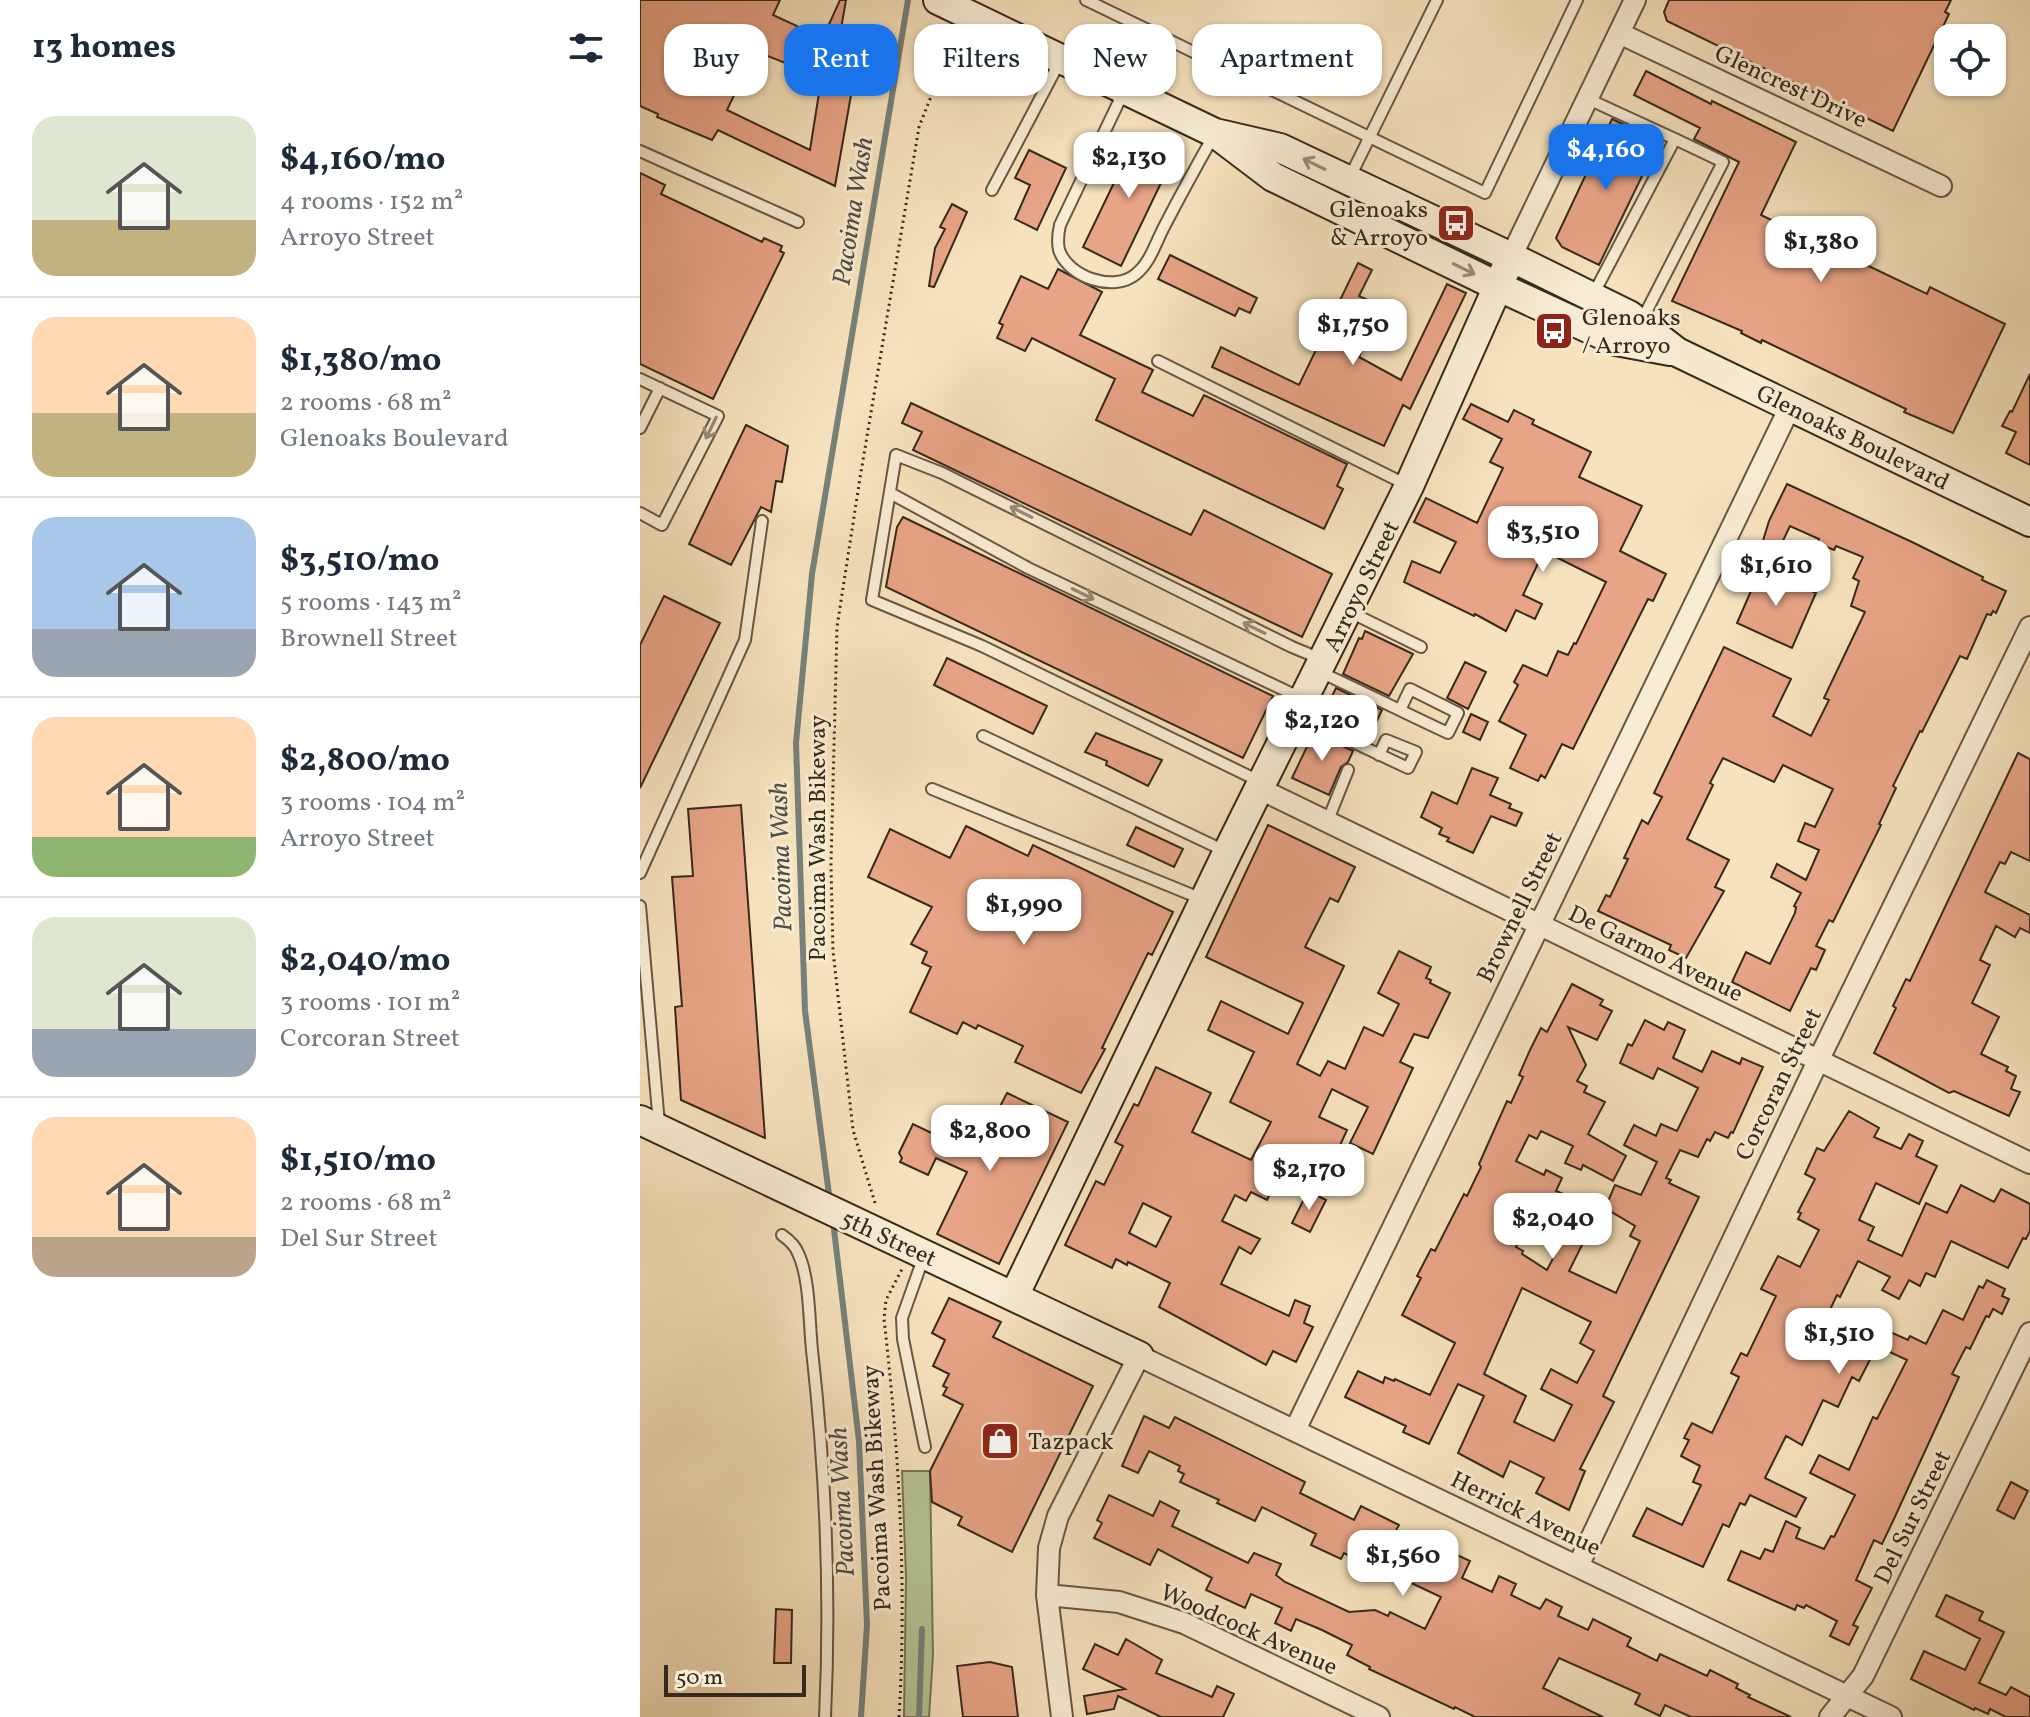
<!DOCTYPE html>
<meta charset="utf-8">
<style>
body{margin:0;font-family:Vollkorn,serif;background:#f2f2f3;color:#1f2937;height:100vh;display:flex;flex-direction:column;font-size:30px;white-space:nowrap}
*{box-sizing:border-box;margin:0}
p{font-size:26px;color:#747a83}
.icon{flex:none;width:44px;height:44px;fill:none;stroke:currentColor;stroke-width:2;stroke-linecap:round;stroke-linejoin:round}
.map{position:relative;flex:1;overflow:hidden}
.panel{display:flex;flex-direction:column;background:#fff;width:640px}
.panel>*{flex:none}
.guide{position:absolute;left:24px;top:24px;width:760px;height:72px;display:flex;gap:16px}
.controls{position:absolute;left:1294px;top:24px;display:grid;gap:16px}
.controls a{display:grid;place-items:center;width:72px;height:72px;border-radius:16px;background:#fff;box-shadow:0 2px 6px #0004;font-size:40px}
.scale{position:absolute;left:24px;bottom:20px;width:142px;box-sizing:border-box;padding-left:8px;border:4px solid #37291b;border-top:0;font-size:22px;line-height:28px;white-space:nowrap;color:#37291b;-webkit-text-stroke:6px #f9ecd4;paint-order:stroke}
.price{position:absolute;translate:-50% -68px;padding:0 18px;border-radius:16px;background:#fff;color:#222;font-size:26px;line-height:52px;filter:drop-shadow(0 2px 4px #0008)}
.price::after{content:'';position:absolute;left:50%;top:48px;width:24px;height:18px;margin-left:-12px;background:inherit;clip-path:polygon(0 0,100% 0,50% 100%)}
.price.on{background:#1a73e8;color:#fff}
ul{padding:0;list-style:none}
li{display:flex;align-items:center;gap:24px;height:200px;padding:0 32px}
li+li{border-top:2px solid #e0e1e3}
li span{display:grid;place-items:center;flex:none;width:224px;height:160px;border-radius:24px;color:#555}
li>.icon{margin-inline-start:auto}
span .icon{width:96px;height:96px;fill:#fffc;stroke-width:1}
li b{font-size:34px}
h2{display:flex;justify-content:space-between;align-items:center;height:96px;padding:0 32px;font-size:34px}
.pill{padding:0 28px;border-radius:24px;background:#fff;box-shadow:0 2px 6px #0004;font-size:28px;line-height:72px}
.pill.on{background:#1a73e8;color:#fff}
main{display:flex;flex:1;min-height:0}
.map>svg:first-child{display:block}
</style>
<main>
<section class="panel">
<h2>13 homes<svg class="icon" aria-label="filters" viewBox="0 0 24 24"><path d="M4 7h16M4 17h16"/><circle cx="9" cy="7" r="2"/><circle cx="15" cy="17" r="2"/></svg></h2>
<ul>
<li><span style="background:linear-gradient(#dfe7d0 65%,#c2b280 0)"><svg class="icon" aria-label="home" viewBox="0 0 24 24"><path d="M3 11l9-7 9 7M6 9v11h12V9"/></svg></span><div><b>$4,160/mo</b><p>4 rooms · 152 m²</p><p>Arroyo Street</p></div></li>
<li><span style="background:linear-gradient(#ffd9b3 60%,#c2b280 0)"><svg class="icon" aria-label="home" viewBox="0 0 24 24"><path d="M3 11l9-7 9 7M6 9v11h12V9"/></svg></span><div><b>$1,380/mo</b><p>2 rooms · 68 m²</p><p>Glenoaks Boulevard</p></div></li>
<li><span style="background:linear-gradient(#a9c7e8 70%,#9aa5b1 0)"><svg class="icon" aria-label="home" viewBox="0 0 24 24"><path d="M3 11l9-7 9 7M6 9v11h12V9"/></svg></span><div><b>$3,510/mo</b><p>5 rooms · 143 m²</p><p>Brownell Street</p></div></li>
<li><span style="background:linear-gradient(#ffd9b3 75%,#8fb573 0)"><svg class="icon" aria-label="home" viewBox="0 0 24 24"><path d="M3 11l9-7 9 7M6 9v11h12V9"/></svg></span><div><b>$2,800/mo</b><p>3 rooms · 104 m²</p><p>Arroyo Street</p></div></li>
<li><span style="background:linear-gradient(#dfe7d0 70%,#9aa5b1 0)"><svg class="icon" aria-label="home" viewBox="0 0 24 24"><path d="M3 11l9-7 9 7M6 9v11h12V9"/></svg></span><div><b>$2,040/mo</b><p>3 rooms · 101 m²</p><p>Corcoran Street</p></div></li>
<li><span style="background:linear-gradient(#ffd9b3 75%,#b9a48a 0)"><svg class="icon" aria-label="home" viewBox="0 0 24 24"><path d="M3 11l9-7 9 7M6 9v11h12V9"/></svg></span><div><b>$1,510/mo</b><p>2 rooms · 68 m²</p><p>Del Sur Street</p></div></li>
</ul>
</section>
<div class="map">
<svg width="1390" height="1717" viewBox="0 0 1390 1717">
<rect width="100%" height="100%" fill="#f6e2bd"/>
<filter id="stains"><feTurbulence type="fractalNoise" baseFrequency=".0025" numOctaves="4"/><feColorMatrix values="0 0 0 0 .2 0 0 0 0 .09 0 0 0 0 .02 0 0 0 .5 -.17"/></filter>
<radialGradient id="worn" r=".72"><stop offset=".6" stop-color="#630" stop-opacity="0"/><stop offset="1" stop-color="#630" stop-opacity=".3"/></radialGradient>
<!-- green -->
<path fill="#b6c495" stroke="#767658" stroke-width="2" d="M262,1471H290L293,1655L289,1717H264L266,1577Z"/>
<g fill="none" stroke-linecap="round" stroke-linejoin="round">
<!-- stream -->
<path stroke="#77817b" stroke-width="6" d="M190,1202L165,1011L156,743L172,574L268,0
M193,1221L219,1441L227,1625L221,1717
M279,1717L282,1629"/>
</g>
<!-- building -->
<path fill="#e8a486" stroke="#37291b" stroke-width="2" fill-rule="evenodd" d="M0,0H140L133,15L157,26L156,30L181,42L200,0H206L199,40L220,44L195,186L78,130L72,140L17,117L18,114L0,106ZM115,51L186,79L179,93L170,150L87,110Z
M1029,0H1311L1305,12L1309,14L1253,131L1027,21L1024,12Z
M1006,71L1071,104L1072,101L1156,142L1121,215L1201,253L1212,230L1227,237L1216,260L1287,294L1290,287L1365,324L1313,433L1264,412L1266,409L1122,340L1121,343L1101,333L1102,331L1032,301L1099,162L1054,139L1060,128L994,95Z
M972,119L1019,141L959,265L922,247L916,238Z
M497,135L535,154L481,266L443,247Z
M389,150L426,168L397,230L375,219L390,185L375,178Z
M0,173L25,185L21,194L122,242L124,238L142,246L140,251L144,253L73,399L0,364Z
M312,204L327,212L294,287L289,286L295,248L305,229L300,227Z
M530,255L617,298L610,313L599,308L595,316L518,279Z
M718,263L732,270L719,296L741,306L719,357L761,380L807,284L826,293L770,409L763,405L744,446L572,367L581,347L659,385Z
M418,269L462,292L440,335L513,370L502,392L553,416L564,395L707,464L697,486L703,489L684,529L456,420L475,379L392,338L385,351L357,338L363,325L359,323L381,276L408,289Z
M1390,374V465L1366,453L1376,432L1362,426L1370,411L1372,412Z
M271,403L551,535L564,510L692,574L662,637L273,450L282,432L262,423Z
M831,404L868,422L874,410L894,420L892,424L951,452L939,477L1002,506L980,551L1026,574L1013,601L1008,599L933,749L922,744L905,778L901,775L898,781L870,768L886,735L859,721L878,685L874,682L883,665L907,676L918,651L928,655L934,643L936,644L966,582L904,551L883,595L902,604L895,619L876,610L866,631L835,614L834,616L764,582L772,561L800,573L816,542L774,522L786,498L837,523L863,468L850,462L862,439L823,419Z
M106,425L148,446L142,482L136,481L131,512L121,507L91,565L49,544Z
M1147,484L1272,542L1343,577L1342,580L1366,591L1356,613L1353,611L1351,615L1347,614L1327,659L1320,656L1282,732L1280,731L1253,786L1256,788L1239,824L1241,825L1193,922L1189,920L1176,946L1185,950L1176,970L1171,968L1150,1011L1092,982L1106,952L1130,964L1155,913L1156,907L1154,906L1161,893L1131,877L1137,864L1166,880L1179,850L1158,841L1165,823L1175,827L1193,789L1143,765L1134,782L1083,758L1070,783L1073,785L1047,839L1089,860L1075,887L1084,891L1046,958L1029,950L1031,945L958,911L966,895L970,897L988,859L984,858L1002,820L1008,824L1022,797L1014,793L1084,647L1151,679L1133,716L1171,736L1189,700L1184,698L1225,612L1211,606L1219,581L1213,578L1223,557L1196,546L1194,550L1177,543L1179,539L1150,526L1138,551L1122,544L1129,521Z
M263,517L633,696L603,758L246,587L257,527Z
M1121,568L1176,593L1152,648L1097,623Z
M24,596L80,623L0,788V645Z
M725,631L773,654L749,696L703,674L719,638L722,639Z
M307,658L407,706L393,734L294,685Z
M825,662L846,672L828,709L807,698Z
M696,688L742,710L728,740L681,718Z
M831,714L848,722L840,740L823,732Z
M674,732L713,751L708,762L701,767L689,795L652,778Z
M456,733L522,760L508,786L466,765L467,761L445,752Z
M1378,753L1390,759V861L1371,852L1365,864L1360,862L1345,892L1390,915V933L1380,928L1375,937L1356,926L1340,960L1350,965L1332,1003L1359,1017L1341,1054L1368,1067L1366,1071L1376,1076L1371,1089L1380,1092L1369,1116L1314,1091L1309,1093L1234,1053L1256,1008L1253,1006L1266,979L1270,981Z
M832,768L858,778L850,795L871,804L869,808L882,813L876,826L851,816L833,853L807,841L809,838L799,834L802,828L781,817L792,792L817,804Z
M101,805L125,1138L41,1100L35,1007L42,1006L32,877L53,876L48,809Z
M628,825L715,867L698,902L690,898L665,947L704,966L657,1064L680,1076L688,1061L705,1069L724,1027L743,1036L759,1004L738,993L759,951L791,967L786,978L791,980L790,983L810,993L788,1038L774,1034L760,1062L773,1068L733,1154L710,1143L728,1107L692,1089L679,1117L707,1130L683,1183L644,1165L627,1200L611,1192L606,1201L595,1195L582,1221L620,1239L611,1254L599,1247L581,1284L649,1316L655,1300L670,1306L664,1323L673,1327L656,1362L633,1351L626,1365L519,1307L530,1283L488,1262L487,1265L476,1259L472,1268L425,1245L456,1181L464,1185L483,1146L475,1142L494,1104L498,1106L516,1067L571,1093L552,1132L611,1160L631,1122L590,1102L614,1052L568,1030L581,1001L648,1034L663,1003L566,957ZM503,1203L531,1217L516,1247L489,1233Z
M326,826L388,856L393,845L533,912L512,955L508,953L462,1048L465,1049L441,1093L375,1062L383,1046L338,1025L336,1029L323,1022L317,1034L270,1012L291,967L282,963L287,952L271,944L292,907L228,877L250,829L310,858Z
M496,827L543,849L534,867L487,845Z
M932,984L963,1000L960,1005L972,1011L957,1040L928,1027L946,1065L937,1081L947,1086L944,1092L965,1102L948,1134L986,1156L973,1181L943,1165L941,1170L925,1163L933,1146L901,1131L897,1139L889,1135L876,1161L904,1175L906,1170L922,1178L916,1191L926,1195L912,1225L876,1208L862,1235L879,1242L876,1247L883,1251L882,1254L907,1270L931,1224L948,1233L929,1271L976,1293L1000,1241L990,1236L995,1226L965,1208L975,1185L1001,1195L1017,1162L984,1145L994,1125L1016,1136L1021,1124L1037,1131L1058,1088L1018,1068L1013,1079L980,1063L988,1044L992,1046L1005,1020L1024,1030L1028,1022L1045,1030L1033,1058L1062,1072L1072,1051L1100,1064L1102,1058L1123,1067L1093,1133L1091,1132L1088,1138L1075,1132L1070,1141L1067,1139L1058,1157L1040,1150L1026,1178L1031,1180L1029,1183L1059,1197L963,1396L974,1402L940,1469L945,1471L929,1510L896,1493L904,1478L870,1461L863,1477L818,1453L844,1396L818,1384L789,1444L763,1432L766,1426L705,1397L718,1371L743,1383L745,1377L754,1381L755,1379L790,1395L815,1343L762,1315L781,1278L777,1276L791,1249L795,1251L824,1194L827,1196L841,1167L839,1164L867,1101L871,1103L883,1077L879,1075L890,1050L901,1028L907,1032ZM882,1288L951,1322L940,1343L954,1351L937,1383L911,1369L901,1389L932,1405L914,1441L874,1422L886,1396L844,1374Z
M367,1093L428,1122L359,1264L297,1234L327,1172L296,1158L288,1175L260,1162L262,1158L259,1153L273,1124L304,1139L311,1126L342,1141Z
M1209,1111L1239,1128L1234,1137L1261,1149L1269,1134L1283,1141L1276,1156L1297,1166L1279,1204L1236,1183L1219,1220L1234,1227L1228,1240L1262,1256L1286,1203L1307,1213L1321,1185L1354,1202L1361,1189L1390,1204V1231L1386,1239L1383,1238L1368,1268L1311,1241L1295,1277L1286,1273L1280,1286L1269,1280L1259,1299L1242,1290L1250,1277L1218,1261L1200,1297L1197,1295L1175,1341L1208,1358L1228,1322L1268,1340L1270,1336L1286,1344L1303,1310L1323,1320L1339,1286L1343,1288L1347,1280L1365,1289L1362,1296L1369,1299L1362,1314L1353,1309L1349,1317L1346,1316L1330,1349L1326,1347L1312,1374L1319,1377L1253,1521L1242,1544L1234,1540L1216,1580L1232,1588L1213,1625L1218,1627L1209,1645L1190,1636L1197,1621L1166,1605L1164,1608L1157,1605L1155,1610L1088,1580L1101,1551L1120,1559L1125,1549L1133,1552L1146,1521L1160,1528L1156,1538L1184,1549L1191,1536L1194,1537L1215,1495L1170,1473L1179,1455L1209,1470L1233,1417L1237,1419L1267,1360L1237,1346L1219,1381L1212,1377L1198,1407L1183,1400L1162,1445L1146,1436L1125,1478L1166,1498L1156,1517L1110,1495L1105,1505L1100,1503L1089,1527L1083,1524L1063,1567L993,1536L1007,1508L1042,1525L1061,1485L1053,1482L1060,1466L1041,1456L1049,1440L1044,1438L1052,1423L1072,1433L1099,1377L1091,1373L1101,1353L1107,1356L1136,1296L1121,1289L1138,1256L1160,1267L1179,1230L1158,1219L1161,1213L1158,1212L1175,1179L1165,1174L1177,1148L1184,1151Z
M668,1191L686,1200L670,1232L652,1223Z
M309,1298L361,1322L353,1337L453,1386L372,1552L318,1525L322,1517L292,1502L290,1471L323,1405L303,1395L307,1388L303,1386L309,1374L293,1366L305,1340L292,1333Z
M504,1416L529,1428L535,1417L665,1482L660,1493L714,1520L721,1506L759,1525L754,1534L779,1546L776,1553L807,1567L813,1553L830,1561L822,1578L852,1592L859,1576L876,1584L871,1595L900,1609L906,1599L922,1607L918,1616L948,1630L953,1619L991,1638L987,1646L1017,1661L1020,1654L1067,1676L1070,1670L1098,1684L1096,1688L1110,1695L1108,1697L1151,1717H1051L1025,1705L1020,1716L995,1704L1000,1694L919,1658L903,1688L963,1717H835L815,1707L814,1709L729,1669L730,1667L707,1655L712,1645L682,1630L656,1619L651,1631L635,1623L642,1608L611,1594L605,1608L566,1590L572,1578L518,1549L510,1565L454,1538L462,1523L457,1520L469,1495L513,1516L520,1501L539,1511L532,1526L608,1563L614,1553L641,1564L636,1575L645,1582L709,1612L735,1610L748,1616L750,1612L785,1629L801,1597L763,1579L761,1583L704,1553L701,1559L671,1545L676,1534L622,1507L615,1521L577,1503L579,1500L540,1482L544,1474L538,1471L540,1466L509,1451L498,1473L482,1466Z
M1371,1482L1388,1491L1374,1519L1357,1510Z
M1306,1595L1343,1612L1339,1620L1364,1632L1339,1683L1366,1695L1371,1687L1390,1697V1717H1366L1350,1709L1348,1714L1335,1708L1334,1710L1271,1679L1284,1651L1325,1670L1340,1639L1296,1616Z
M136,1609L152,1610L151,1663H134Z
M486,1639L522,1660L516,1673L572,1697L577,1686L594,1694L583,1717H521L478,1696L474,1709L447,1714L444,1696L485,1689L443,1669L455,1644L478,1655Z
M350,1662L372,1667L378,1717H323L317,1666Z"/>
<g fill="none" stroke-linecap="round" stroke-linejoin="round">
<!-- lane casing -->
<g stroke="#675744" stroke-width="14">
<path id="lane" d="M446,0L845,193L937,0
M493,91L521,36
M483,93L420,225C418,234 417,241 419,250C428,277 474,293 496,274C510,263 516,242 524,227C540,196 557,165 574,135
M948,99L1035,139
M0,151L158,222
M709,179L797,0
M352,190L420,61
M953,295L1035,139L1083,162L1001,322
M518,361L767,485
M0,379L78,416L22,525L0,513
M0,428L20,388
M250,493L388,568L663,699
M710,612L781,647
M680,672C723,692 765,713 808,733L818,713L770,689L760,710
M658,716L768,768L776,752L746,740L739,755
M343,736L587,852
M621,782L342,646L232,600L256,455L302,473L652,647L681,659
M292,789L562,899
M688,820L708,770
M0,873L105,640L122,521
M0,906L19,1124
M142,1235C149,1240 155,1245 158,1253C170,1278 169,1322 172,1350C186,1475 191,1592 185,1717
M284,1256L262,1318L263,1339L285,1447"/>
</g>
<!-- street casing -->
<g stroke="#675744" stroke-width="24">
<path id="street" d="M979,33L1301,186
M871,257L995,0
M620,789L1390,1163
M655,1430L1150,407
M938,1566L1178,1061L1390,627
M407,1595L479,1602L544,1623L739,1717
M422,1717L407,1595L409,1548L418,1516L499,1356L1251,1717
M1190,1717L1223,1676L1390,1333"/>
</g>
<!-- secondary casing -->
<g stroke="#37291b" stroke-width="32">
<path id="secondary" d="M298,0L575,133L633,177L857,286L976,341L1030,351
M575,133L640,148L871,257L989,315L1037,352L1390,522
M0,1120L499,1356
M374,1296L587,853L769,486L871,257"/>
</g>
<!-- path -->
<path stroke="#37291b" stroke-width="3" stroke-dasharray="2 4" stroke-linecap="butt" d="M235,1203L213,1130L193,951L191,865L197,627L220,478L279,127L316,33
M259,1717C267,1584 259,1451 244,1319L246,1300L262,1269"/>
<!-- lane -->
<use href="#lane" stroke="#f9ecd4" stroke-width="10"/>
<!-- street -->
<use href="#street" stroke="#f9ecd4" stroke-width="20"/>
<!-- secondary -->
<use href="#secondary" stroke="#f9ecd4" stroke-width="28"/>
</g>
<!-- one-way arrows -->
<defs><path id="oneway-shaft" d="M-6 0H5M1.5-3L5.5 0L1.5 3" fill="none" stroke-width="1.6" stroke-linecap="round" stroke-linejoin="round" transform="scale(2)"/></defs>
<g stroke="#988a78">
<use href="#oneway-shaft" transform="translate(674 164) rotate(-154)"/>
<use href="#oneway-shaft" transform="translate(824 269) rotate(26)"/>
<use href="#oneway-shaft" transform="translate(71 428) rotate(116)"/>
<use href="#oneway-shaft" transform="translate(381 512) rotate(-154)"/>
<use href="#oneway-shaft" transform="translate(443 594) rotate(26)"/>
<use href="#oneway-shaft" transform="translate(614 628) rotate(-154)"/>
</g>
<!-- icons -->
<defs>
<g id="bus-square" transform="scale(2)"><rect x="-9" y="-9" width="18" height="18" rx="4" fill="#8f2418" stroke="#f9ecd4"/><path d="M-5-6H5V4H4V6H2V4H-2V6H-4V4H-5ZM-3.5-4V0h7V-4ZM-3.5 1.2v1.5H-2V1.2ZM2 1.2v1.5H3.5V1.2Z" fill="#fff"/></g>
<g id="shop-square" transform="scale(2)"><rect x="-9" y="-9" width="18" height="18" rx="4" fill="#8f2418" stroke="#f9ecd4"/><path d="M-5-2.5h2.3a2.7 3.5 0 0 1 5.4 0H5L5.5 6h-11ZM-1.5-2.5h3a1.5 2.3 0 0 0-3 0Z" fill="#fff"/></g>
</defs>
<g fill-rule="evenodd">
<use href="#bus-square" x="816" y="223"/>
<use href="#bus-square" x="914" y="331"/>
<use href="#shop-square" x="360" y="1441"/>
</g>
<g text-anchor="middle" stroke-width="6" stroke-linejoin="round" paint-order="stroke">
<!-- street labels -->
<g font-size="24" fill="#37291b" stroke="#f9ecd4">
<text transform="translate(1151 86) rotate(25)" y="8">Glencrest Drive</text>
<text transform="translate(1213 437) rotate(26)" y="8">Glenoaks Boulevard</text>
<text transform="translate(721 586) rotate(-64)" y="8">Arroyo Street</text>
<text transform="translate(177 838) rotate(-90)" y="8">Pacoima Wash Bikeway</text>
<text transform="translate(879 907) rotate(-64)" y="8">Brownell Street</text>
<text transform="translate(1016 953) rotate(26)" y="8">De Garmo Avenue</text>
<text transform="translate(1138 1084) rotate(-64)" y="8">Corcoran Street</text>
<text transform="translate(249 1238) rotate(25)" y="8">5th Street</text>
<text transform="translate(236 1488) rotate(-93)" y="8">Pacoima Wash Bikeway</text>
<text transform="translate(886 1513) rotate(26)" y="8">Herrick Avenue</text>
<text transform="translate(1272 1517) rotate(-64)" y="8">Del Sur Street</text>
<text transform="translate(609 1629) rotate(24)" y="8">Woodcock Avenue</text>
</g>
<!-- poi labels -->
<g font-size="24" fill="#37291b" stroke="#f9ecd4" text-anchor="start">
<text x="788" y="217" text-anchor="end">Glenoaks<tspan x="788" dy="28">&amp; Arroyo</tspan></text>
<text x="942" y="325">Glenoaks<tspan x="942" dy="28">/ Arroyo</tspan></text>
<text x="388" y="1449">Tazpack</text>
</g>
<!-- water labels -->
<g font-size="26" font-style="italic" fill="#524e43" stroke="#f9ecd4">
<text transform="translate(212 211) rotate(-81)" y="9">Pacoima Wash</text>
<text transform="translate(140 857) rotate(-92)" y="9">Pacoima Wash</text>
<text transform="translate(201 1502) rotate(-93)" y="9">Pacoima Wash</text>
</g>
</g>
<rect width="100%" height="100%" filter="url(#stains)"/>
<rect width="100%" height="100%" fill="url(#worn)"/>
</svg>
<div class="controls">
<a><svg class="icon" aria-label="locate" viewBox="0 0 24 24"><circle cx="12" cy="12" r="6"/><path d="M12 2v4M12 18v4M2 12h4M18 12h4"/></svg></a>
</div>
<div class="scale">50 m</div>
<b class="price on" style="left:966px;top:192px">$4,160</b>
<b class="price" style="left:489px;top:200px">$2,130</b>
<b class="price" style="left:1181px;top:284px">$1,380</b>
<b class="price" style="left:713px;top:367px">$1,750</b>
<b class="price" style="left:903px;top:574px">$3,510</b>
<b class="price" style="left:1136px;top:608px">$1,610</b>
<b class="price" style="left:682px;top:763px">$2,120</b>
<b class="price" style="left:384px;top:947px">$1,990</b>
<b class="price" style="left:350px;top:1173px">$2,800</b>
<b class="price" style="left:669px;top:1212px">$2,170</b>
<b class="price" style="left:913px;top:1261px">$2,040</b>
<b class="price" style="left:1199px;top:1376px">$1,510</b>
<b class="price" style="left:763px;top:1598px">$1,560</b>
<div class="guide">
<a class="pill">Buy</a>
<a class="pill on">Rent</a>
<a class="pill">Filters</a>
<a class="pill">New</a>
<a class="pill">Apartment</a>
</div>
</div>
</main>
